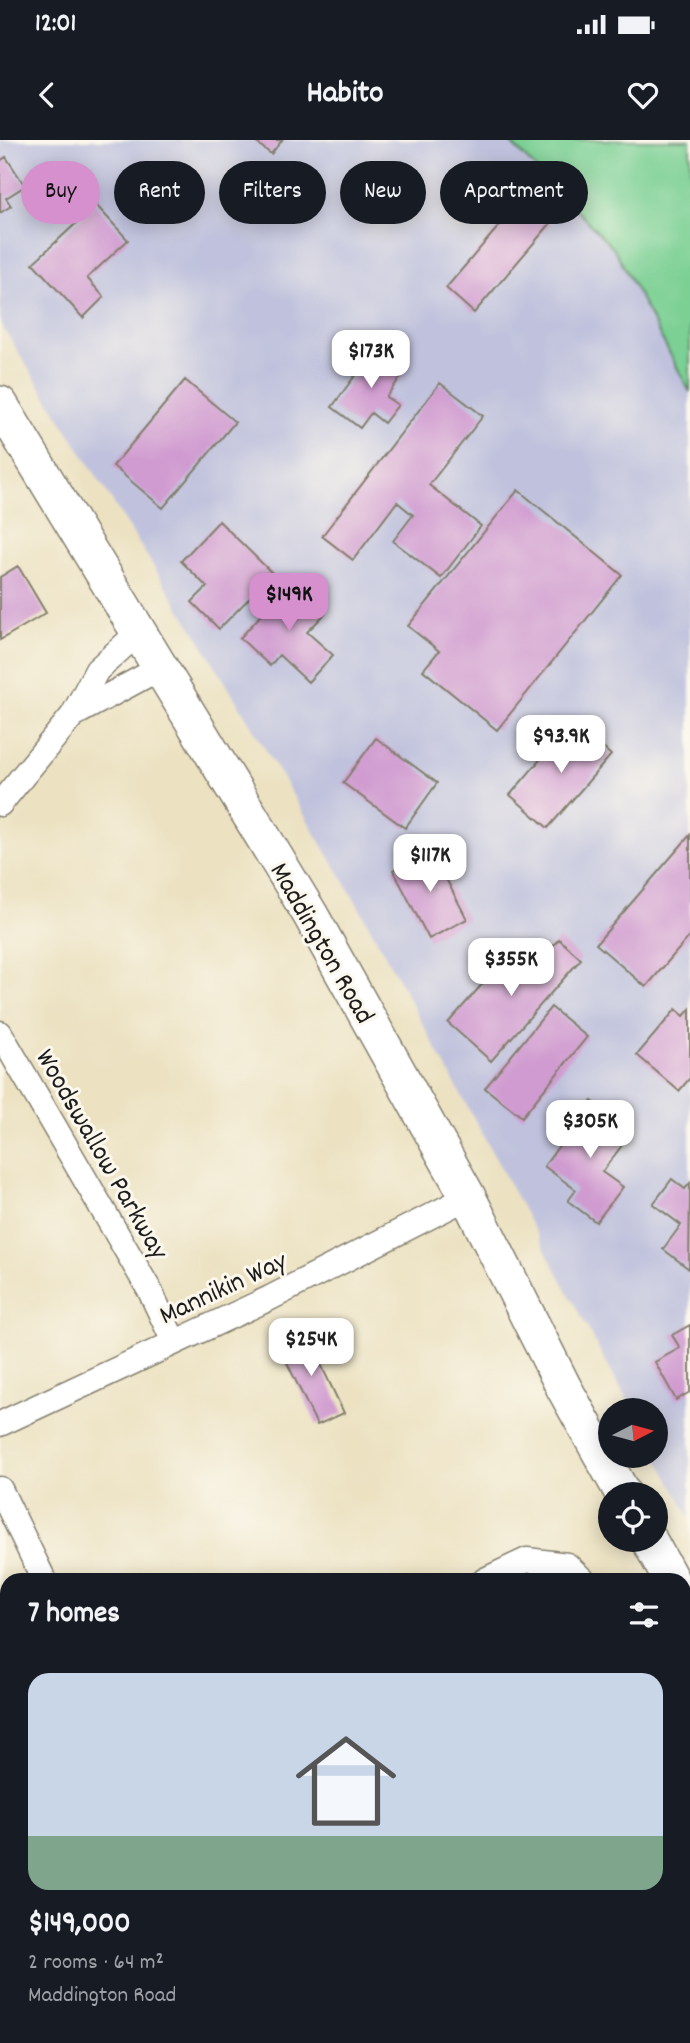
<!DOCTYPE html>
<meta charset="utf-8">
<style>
body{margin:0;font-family:Dekko,sans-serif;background:#242831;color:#f1f3f6;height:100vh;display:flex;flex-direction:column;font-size:26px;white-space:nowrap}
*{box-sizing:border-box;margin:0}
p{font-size:23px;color:#9ea1a6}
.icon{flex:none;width:38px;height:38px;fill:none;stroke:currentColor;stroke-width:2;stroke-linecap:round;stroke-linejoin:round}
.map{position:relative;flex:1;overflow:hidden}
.sheet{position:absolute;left:0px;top:1433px;width:691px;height:471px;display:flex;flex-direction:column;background:#171b24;border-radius:21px 21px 0 0;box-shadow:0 4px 18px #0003}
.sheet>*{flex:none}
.hud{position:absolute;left:21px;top:21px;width:649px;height:63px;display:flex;gap:14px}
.needle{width:46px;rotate:84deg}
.tools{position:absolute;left:598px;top:1258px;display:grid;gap:14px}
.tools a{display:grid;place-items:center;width:70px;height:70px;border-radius:50%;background:#171b24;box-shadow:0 4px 18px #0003;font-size:35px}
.price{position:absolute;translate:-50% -60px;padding:0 16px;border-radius:14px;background:#fff;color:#222;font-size:23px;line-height:46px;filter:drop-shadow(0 2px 4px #0008)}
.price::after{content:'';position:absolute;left:50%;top:42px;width:21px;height:16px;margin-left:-10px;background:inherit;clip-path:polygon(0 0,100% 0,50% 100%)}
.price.current{background:#d690ce;color:#111}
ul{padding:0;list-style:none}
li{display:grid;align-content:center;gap:14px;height:371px;padding:0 28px}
li span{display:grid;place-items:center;height:217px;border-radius:21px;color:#555}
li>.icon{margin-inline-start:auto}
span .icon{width:126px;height:126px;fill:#fffc;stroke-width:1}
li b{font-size:30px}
h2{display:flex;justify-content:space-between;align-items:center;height:84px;padding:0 28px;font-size:30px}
.chip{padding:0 24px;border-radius:32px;background:#171b24;box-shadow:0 4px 18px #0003;font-size:24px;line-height:63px}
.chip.current{background:#d690ce;color:#111}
.status{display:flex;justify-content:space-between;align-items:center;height:49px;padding:0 35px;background:#171b24;direction:ltr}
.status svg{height:19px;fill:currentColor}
header{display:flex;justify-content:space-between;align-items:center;height:91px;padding:0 28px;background:#171b24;font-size:32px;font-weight:700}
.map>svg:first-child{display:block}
</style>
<div class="status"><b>12:01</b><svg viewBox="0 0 49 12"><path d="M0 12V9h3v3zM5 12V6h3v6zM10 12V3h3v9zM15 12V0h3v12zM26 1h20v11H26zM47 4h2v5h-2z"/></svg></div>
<header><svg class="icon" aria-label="back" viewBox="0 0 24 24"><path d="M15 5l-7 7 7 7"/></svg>Habito<svg class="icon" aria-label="heart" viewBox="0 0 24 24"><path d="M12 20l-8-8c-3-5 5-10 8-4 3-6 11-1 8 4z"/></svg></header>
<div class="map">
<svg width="690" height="1903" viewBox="0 0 690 1903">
<rect width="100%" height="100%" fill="#fbf7ec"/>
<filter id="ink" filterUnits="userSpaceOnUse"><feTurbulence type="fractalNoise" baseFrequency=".0143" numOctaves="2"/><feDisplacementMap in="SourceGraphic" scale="14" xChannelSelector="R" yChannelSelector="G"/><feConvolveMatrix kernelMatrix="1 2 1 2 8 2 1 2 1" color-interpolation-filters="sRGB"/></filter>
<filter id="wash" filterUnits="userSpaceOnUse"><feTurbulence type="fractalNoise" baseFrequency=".00686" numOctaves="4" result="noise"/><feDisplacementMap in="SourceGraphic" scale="28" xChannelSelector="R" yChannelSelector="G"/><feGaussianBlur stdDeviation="1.57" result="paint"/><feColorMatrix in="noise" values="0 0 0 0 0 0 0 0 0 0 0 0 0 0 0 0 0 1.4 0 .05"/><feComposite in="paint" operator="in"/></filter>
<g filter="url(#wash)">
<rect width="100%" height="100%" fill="#ece2c2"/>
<!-- industrial -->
<path fill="#c0c2dd" d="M0,0H508L615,110L690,252V1377L656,1315V1270H632L358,765L208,513L0,183Z"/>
<!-- green -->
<path fill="#7bd094" stroke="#4c7658" stroke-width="2" d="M508,0H690V252L615,110Z"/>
<g id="blocks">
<!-- building -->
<path fill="#d09bd0" d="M253,0H282L271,14Z
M6,17L25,46L6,58L11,66L0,73V21Z
M522,59L550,84L474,173L446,148Z
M96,65L128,100L87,138L104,157L83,178L33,123Z
M376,207L406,230L386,257L398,265L384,283L371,273L360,288L332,267Z
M185,240L235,282L163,368L113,326Z
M440,243L483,276L429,345L481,386L441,438L393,401L413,375L397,362L353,420L322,396Z
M518,350L622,435L497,590L423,530L439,511L408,486Z
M219,381L273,434L219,489L192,462L207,447L181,421Z
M18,426L46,473L0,500V437Z
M291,442L325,474L307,492L333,515L308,542L279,515L270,526L240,498Z
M573,581L611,615L548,688L510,655Z
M376,598L437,643L405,688L343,643Z
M690,695V796L646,847L596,804Z
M431,710L467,779L429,799L393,730Z
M559,799L581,819L491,921L448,883L515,807L535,825Z
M551,867L587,897L522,977L485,948Z
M676,869L684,876L690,869V938L679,951L637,915Z
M592,961L632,992L602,1032L623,1047L596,1082L568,1061L576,1050L544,1026Z
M672,1039L685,1049L690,1043L689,1129L663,1109L681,1085L653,1064Z
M690,1185V1252L676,1260L655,1222L680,1208L672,1195Z
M305,1191L344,1273L317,1285L278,1204Z
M690,1773V1825L684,1828V1776Z"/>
</g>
</g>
<g filter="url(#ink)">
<use href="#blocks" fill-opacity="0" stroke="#847f6f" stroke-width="2"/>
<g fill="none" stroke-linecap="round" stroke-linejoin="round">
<!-- minor casing -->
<g stroke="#847f6f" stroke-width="27">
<path id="minor" d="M73,575L160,528
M0,664L73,575L97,530L139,492
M0,893L150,1151L174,1202
M0,1284L270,1158L468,1057
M0,1349L44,1440
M485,1440L527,1420L567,1425L583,1440
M684,1616L690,1626
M684,1712L690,1706
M264,1897L267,1903
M303,1903L316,1897"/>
</g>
<!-- secondary casing -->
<g stroke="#847f6f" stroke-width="38">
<path id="secondary" d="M0,264L310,774L468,1057L564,1248L623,1354
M649,1400L671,1440
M684,1464L690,1475"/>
</g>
<!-- minor -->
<use href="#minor" stroke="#fff" stroke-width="24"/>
<!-- secondary -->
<use href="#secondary" stroke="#fff" stroke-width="35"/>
</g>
</g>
<g text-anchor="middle" stroke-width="6" stroke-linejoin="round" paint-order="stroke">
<!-- street labels -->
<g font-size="28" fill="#1c1c1c" stroke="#fbf7ec">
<text transform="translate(324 802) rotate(60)" y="10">Maddington Road</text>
<text transform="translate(104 1013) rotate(60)" y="10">Woodswallow Parkway</text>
<text transform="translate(222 1146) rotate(-25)" y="10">Mannikin Way</text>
</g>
</g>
</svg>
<div class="tools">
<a><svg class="needle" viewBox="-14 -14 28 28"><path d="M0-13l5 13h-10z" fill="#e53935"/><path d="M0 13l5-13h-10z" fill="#9ea1a6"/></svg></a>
<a><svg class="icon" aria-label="locate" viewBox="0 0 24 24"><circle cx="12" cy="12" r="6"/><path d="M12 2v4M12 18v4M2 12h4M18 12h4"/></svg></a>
</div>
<b class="price" style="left:371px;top:250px">$173K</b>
<b class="price current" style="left:289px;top:493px">$149K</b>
<b class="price" style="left:561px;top:635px">$93.9K</b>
<b class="price" style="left:430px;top:754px">$117K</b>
<b class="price" style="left:511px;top:858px">$355K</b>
<b class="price" style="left:590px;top:1020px">$305K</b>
<b class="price" style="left:311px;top:1238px">$254K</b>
<div class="hud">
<a class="chip current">Buy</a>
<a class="chip">Rent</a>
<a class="chip">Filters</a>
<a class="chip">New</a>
<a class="chip">Apartment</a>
</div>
<section class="sheet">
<h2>7 homes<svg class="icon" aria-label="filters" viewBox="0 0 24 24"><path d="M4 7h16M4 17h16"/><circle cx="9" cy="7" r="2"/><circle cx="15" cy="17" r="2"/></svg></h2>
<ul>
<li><span style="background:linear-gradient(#c9d6e8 75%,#7fa58c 0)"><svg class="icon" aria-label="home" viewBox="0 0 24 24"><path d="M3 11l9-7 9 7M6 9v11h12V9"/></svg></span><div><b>$149,000</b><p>2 rooms · 64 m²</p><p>Maddington Road</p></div></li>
</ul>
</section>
</div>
